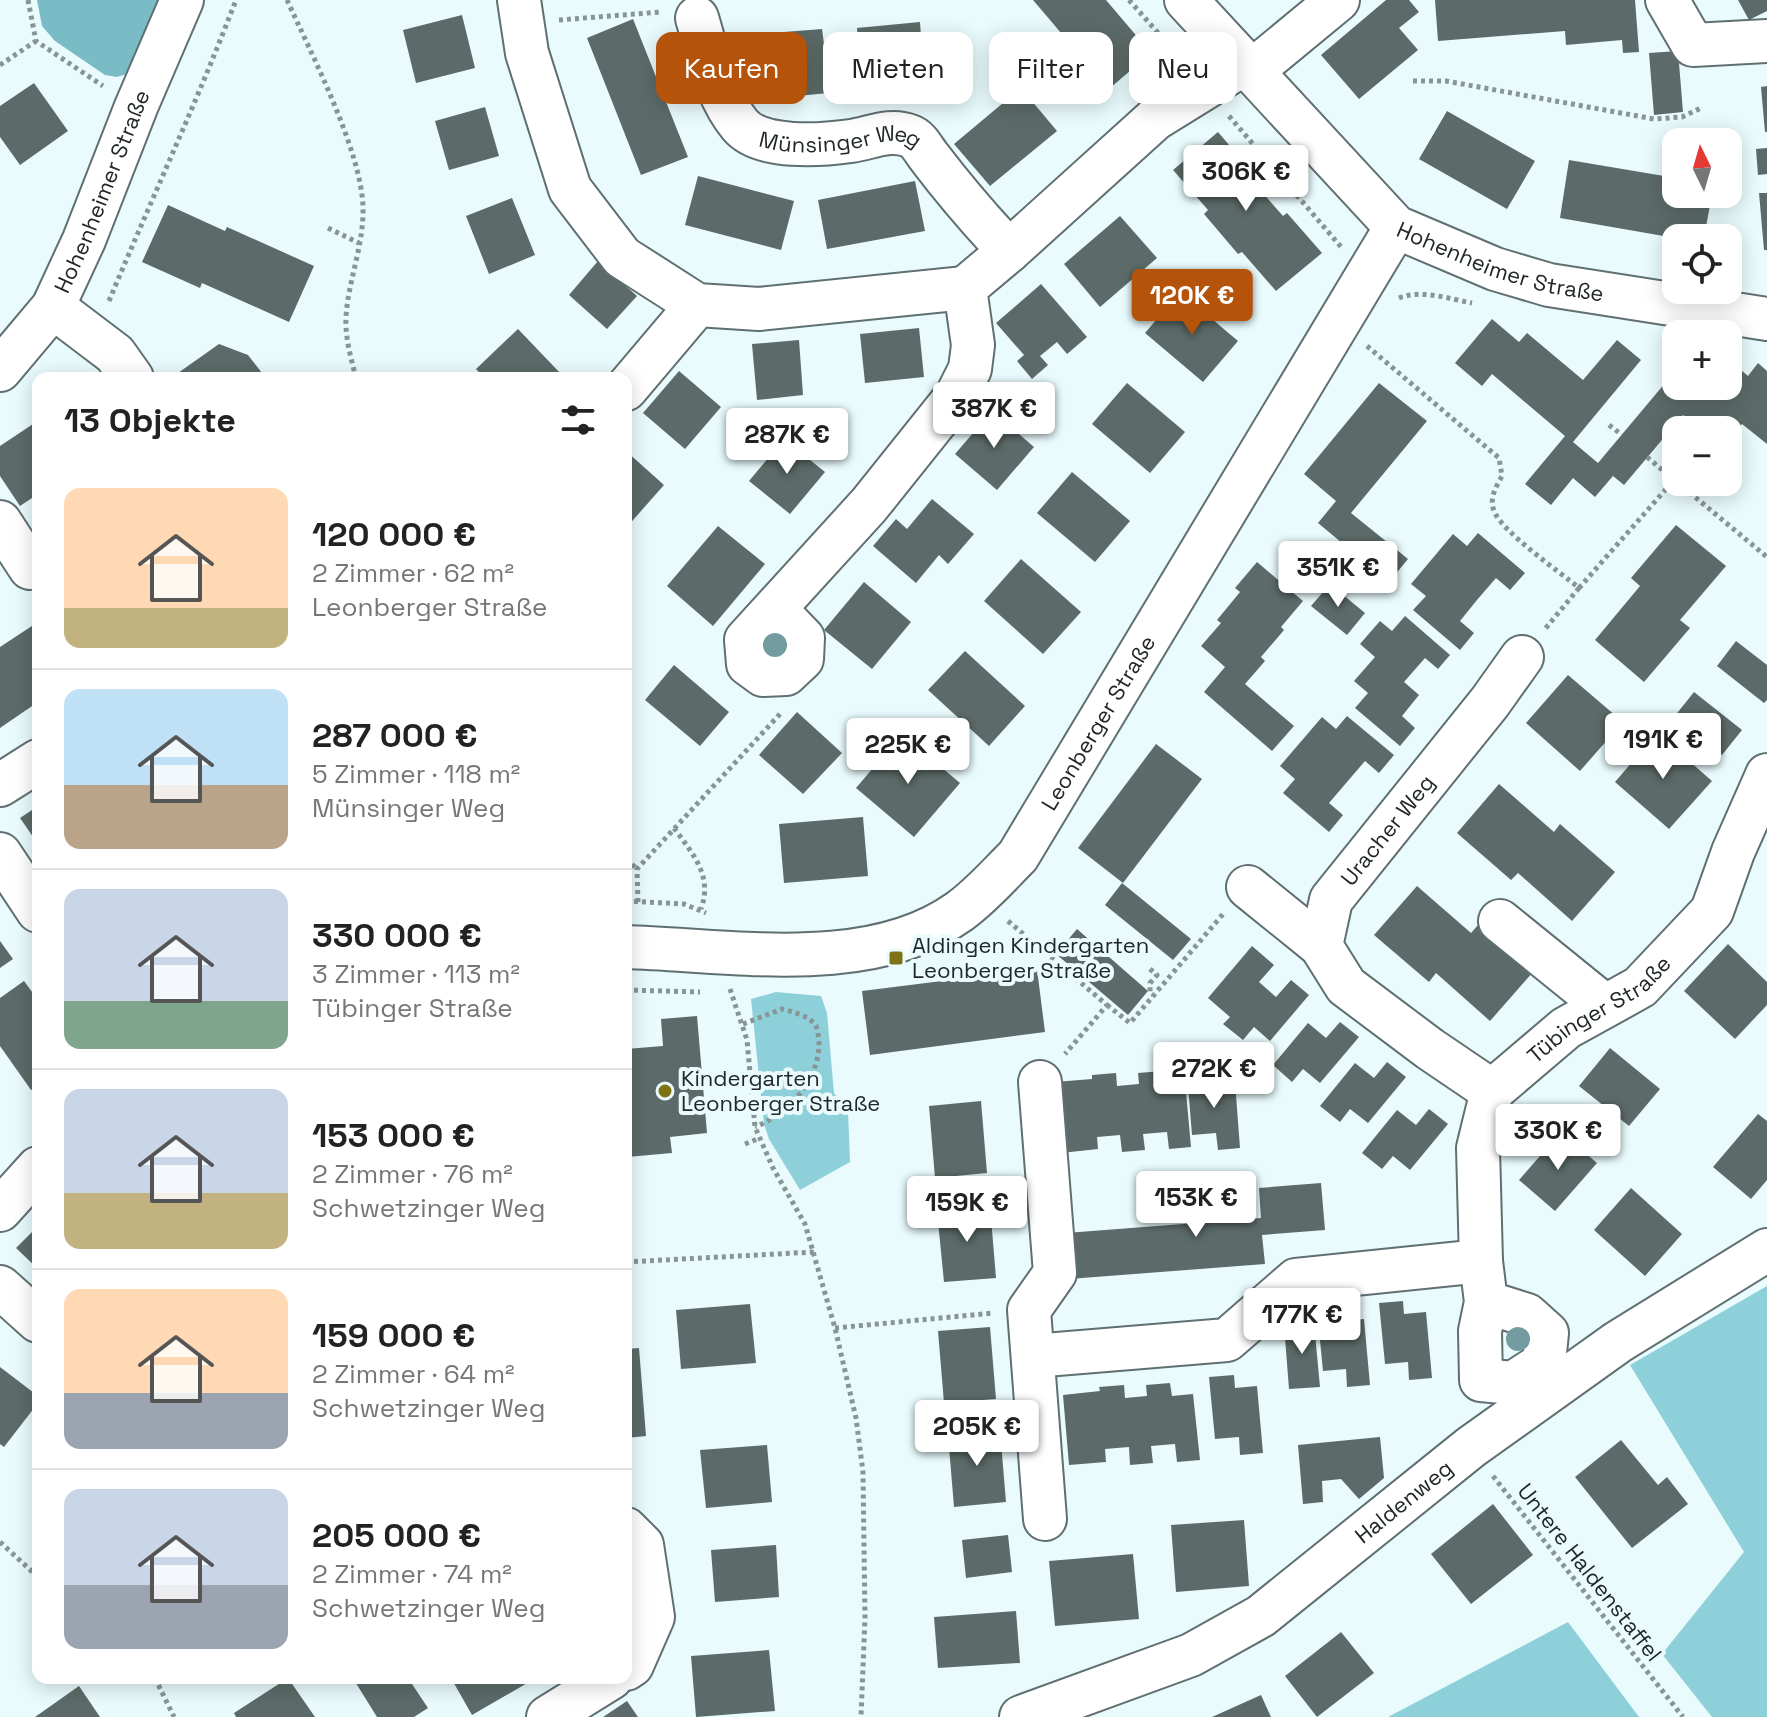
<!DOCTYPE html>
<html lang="de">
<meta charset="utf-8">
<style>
body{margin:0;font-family:"Space Grotesk",sans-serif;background:#f2f2f2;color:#222;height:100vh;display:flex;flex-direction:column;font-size:30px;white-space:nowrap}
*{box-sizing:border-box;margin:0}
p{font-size:26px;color:#767676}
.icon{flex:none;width:44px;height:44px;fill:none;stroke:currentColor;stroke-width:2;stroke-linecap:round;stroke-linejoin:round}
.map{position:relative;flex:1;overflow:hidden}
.drawer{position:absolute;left:32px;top:372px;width:600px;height:1312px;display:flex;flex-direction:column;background:#fff;border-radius:16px;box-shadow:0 4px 20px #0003}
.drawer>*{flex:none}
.banner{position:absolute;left:656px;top:32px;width:760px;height:72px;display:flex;gap:16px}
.needle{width:52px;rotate:355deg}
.fabs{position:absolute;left:1662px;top:128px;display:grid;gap:16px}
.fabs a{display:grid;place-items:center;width:80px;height:80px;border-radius:16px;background:#fff;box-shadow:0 4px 20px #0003;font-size:40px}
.price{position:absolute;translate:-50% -68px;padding:0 18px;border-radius:8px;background:#fff;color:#222;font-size:26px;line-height:52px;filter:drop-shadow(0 2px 4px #0008)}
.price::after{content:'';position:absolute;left:50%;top:48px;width:24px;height:18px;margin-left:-12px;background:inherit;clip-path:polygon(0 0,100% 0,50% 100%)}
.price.selected{background:#b45309;color:#fff}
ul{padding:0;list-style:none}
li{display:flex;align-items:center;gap:24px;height:200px;padding:0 32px}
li+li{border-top:2px solid #e0e0e0}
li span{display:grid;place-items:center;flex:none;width:224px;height:160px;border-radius:16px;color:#555}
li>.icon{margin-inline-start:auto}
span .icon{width:96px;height:96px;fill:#fffc;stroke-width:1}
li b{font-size:34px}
h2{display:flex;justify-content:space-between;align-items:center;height:96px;padding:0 32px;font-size:34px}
.chip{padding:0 28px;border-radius:16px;background:#fff;box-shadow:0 4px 20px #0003;font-size:28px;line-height:72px}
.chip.selected{background:#b45309;color:#fff}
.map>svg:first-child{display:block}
</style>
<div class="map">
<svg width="1767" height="1717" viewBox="0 0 1767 1717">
<rect width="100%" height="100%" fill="#e9fbfd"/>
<!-- green -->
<path fill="#8ed0da" d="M776,992L821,996L827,1013L834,1093L848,1111L850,1162L800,1190L769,1139L764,1124L751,999Z
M1767,1286V1717H1712L1662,1654L1744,1552L1630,1365Z
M1568,1622L1639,1717H1388Z"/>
<!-- forest -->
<path fill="#79bcc6" d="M37,0H159L130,73L117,77L105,75L55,41L42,26Z"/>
<!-- building -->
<path fill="#5c6b69" d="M1033,0H1106L1151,53L1103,94L1061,44L1067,40Z
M1386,0H1409L1419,12L1399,28L1418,50L1359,99L1321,55Z
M1435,0H1635L1639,52L1623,53L1622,40L1566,45L1565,31L1438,41Z
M1738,0H1767V11L1749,20Z
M462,15L475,68L416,83L403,30Z
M633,19L688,157L641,175L587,38Z
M920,22L921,37L935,36L938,68L923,69L925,87L862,93L861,76L827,79L828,93L767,99L766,84L748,86L745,53L760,52L759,34L822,29L824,44L858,41L857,28Z
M1678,51L1683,112L1654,115L1649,53Z
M34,83L68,131L20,165L0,137V106Z
M1767,86V132H1765L1761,87Z
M1021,88L1057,131L990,186L954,144Z
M485,107L499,156L449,170L435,121Z
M1447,111L1535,161L1507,209L1419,159Z
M1218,132L1253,173L1248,176L1283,216L1287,213L1322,253L1276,291L1242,252L1238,254L1204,214L1208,210L1173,170Z
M1767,148V174L1758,175L1756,149Z
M1569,160L1676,178V194H1712L1704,238H1675L1560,218Z
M698,176L794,201L781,250L685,225Z
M915,181L925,231L827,249L818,200Z
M1759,193H1767V250H1764Z
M512,198L535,255L489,274L466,216Z
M168,205L225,231L227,227L314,266L289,322L202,283L200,288L142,262Z
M1120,216L1157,258L1100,307L1064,264Z
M598,261L637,296L607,329L569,295Z
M1041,284L1087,337L1067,354L1057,342L1040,356L1048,365L1032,379L1017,361L1024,355L996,323Z
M1180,292L1238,341L1203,382L1145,333Z
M1492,319L1519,342L1527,333L1583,380L1617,340L1641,360L1573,442L1598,463L1676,370V386H1728V359L1748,376L1758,363L1767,371V444L1742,424L1732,435L1712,418L1702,430L1683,415L1624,485L1613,476L1595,497L1573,478L1551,505L1525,484L1565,436L1492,374L1482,386L1455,363Z
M919,328L924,377L865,383L860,334Z
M518,329L562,375L558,378H484L476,369Z
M799,340L803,395L757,400L752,344Z
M219,344L248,355L266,378H182L178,373Z
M679,371L721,407L685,449L643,413Z
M1127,383L1185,432L1150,473L1092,424Z
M1379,383L1427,421L1351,513L1408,559L1389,582L1318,523L1336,501L1304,474Z
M992,411L1034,447L997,490L955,454Z
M36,422L38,425V494L20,506L0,476V446Z
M784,439L825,472L790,514L749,481Z
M626,451L664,485L626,528Z
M1072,472L1130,521L1095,562L1037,513Z
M932,499L974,534L948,564L939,555L916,583L873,546L896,519L907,529Z
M1676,525L1726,566L1680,620L1690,628L1644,682L1595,640L1640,586L1631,578Z
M718,526L765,564L713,626L667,586Z
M1478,533L1525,573L1510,590L1496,578L1477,600L1460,621L1474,633L1460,650L1413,610L1426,596L1411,584L1453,534L1467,546Z
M1021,559L1081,612L1043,654L984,601Z
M1257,562L1303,601L1281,627L1284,630L1261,657L1265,661L1245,684L1294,726L1272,751L1204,692L1225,667L1201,646L1221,623L1217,620L1240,592L1235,588Z
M864,582L911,622L872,669L824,630Z
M1330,584L1365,613L1347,635L1311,606Z
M1405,616L1450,655L1438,669L1425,658L1404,682L1419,695L1402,716L1415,728L1400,746L1355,708L1368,693L1354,681L1375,657L1360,644L1380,621L1392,631Z
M38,622V702L0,728V647Z
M1736,641L1767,665V700L1764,703L1717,666Z
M965,651L1025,706L989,746L928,690Z
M674,665L729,712L700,746L645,700Z
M1568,675L1623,722L1580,771L1526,723Z
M1694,692L1742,730L1722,755L1674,717Z
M797,712L842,753L803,794L759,755Z
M1347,716L1394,755L1379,773L1365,761L1329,803L1343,815L1329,832L1283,793L1295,779L1280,766L1322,717L1336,729Z
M1657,733L1712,781L1669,829L1615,782Z
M902,734L960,783L914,837L856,788Z
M1156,744L1202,779L1123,883L1078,848Z
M1499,784L1554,832L1560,824L1615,872L1572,921L1518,873L1511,880L1457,833Z
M38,806V844L20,818Z
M863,817L868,876L784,883L779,824Z
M1122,883L1191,939L1173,960L1105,905Z
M1417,886L1471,933L1478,925L1533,972L1490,1021L1436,973L1429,982L1374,935Z
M1077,929L1148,991L1128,1015L1056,954Z
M0,941L13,959L0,968Z
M1728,944L1767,982V1005L1735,1039L1684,991Z
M1252,946L1274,965L1259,982L1276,997L1291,980L1309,995L1270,1041L1254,1027L1243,1040L1223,1024L1230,1017L1208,998Z
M1037,969L1045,1032L870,1055L862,991Z
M24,981L38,1000V1085L31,1090L0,1046V998Z
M697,1016L707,1133L670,1137L672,1153L627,1157L626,1049L663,1046L661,1019Z
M1340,1022L1359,1037L1320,1083L1303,1069L1292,1082L1273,1065L1308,1023L1326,1038Z
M1610,1048L1660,1089L1629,1126L1579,1086Z
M1387,1062L1406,1077L1368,1123L1350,1109L1340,1122L1320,1106L1355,1063L1374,1078Z
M1162,1071L1163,1083L1185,1081L1191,1147L1169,1149L1167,1132L1143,1134L1145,1150L1122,1152L1120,1135L1097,1137L1098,1149L1061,1153L1055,1082L1092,1079V1075L1116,1073L1117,1086L1139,1084L1138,1073Z
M1211,1071L1212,1084L1235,1082L1240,1148L1218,1150L1216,1133L1192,1135L1187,1074Z
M981,1101L987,1173L935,1178L929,1106Z
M1429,1109L1448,1124L1410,1170L1393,1156L1382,1169L1362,1153L1397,1110L1416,1125Z
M1758,1114L1767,1121V1180L1751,1199L1713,1167Z
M1561,1132L1597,1163L1555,1211L1519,1180Z
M1321,1183L1325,1230L1262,1235L1265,1264L1069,1279L1066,1233L1261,1218L1259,1188Z
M1631,1188L1682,1234L1645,1276L1594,1230Z
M990,1206L996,1278L944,1282L937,1211Z
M38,1226V1269L16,1248Z
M1403,1301L1404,1314L1426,1312L1432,1378L1409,1380L1408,1362L1385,1364L1379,1303Z
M750,1304L756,1363L681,1369L676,1310Z
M1341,1308L1342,1321L1364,1319L1370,1385L1347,1387L1346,1369L1323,1371L1317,1310Z
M1314,1323L1320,1387L1289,1389L1284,1325Z
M990,1327L996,1399L944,1403L938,1331Z
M639,1348L646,1436L626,1438V1349Z
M0,1367L38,1396V1403L4,1447L0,1444Z
M1234,1375L1235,1388L1257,1386L1263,1453L1240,1455L1239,1437L1215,1439L1209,1377Z
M1170,1383L1172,1396L1193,1394L1200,1460L1177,1462L1175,1444L1151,1446L1153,1463L1130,1465L1129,1447L1105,1449L1106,1462L1069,1465L1063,1395L1100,1391L1099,1387L1124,1385L1125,1398L1147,1396L1146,1385Z
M1000,1430L1006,1502L954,1507L948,1435Z
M1380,1437L1384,1478L1359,1499L1341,1479L1322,1481L1323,1502L1303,1504L1298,1445Z
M1621,1440L1658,1485L1667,1477L1688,1504L1632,1548L1575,1477Z
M767,1445L772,1502L706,1508L700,1450Z
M1493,1504L1533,1555L1471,1604L1431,1554Z
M1244,1520L1249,1586L1176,1592L1171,1525Z
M1008,1535L1012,1572L966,1578L962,1540Z
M776,1545L779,1597L715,1602L711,1550Z
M1133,1554L1139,1619L1055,1626L1049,1561Z
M1016,1611L1020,1663L938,1668L934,1617Z
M1341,1632L1374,1673L1317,1717L1285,1676Z
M769,1650L775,1711L696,1717L691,1656Z
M288,1678L315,1717H236L234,1713Z
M357,1678H408L428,1708L414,1717H377L354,1680Z
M451,1678H536L472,1715Z
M79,1686L100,1717H35Z
M1261,1695L1271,1717H1212Z
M627,1701L638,1717H603Z"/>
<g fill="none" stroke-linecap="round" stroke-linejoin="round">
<!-- minor casing -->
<g stroke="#606f71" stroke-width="46">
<g id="minor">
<path d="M519,0L527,53L570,189L622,257L697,305L759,309L965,288"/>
<path id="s1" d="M1186,0L1396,227L1495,269L1549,285L1767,319"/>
<path d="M1667,0L1693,45L1767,41"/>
<path id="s2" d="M697,18C708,54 715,95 740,125C761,150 822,145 851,141C871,138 890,128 910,136C919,139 924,151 930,158C955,191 981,221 1009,251"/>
<path d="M1252,71L1338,0"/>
<path d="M53,307L115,354L132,378"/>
<path id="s3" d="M0,370L53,307L84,240L136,107L182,0"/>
<path d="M626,389L697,305"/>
<path d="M0,522L30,568"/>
<path d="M775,609L803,638L802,659L786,674L763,675L748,664L746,640L869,505L957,395L970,369L973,345L965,288L1009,251L1155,119L1244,64"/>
<path d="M0,785L38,761"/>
<path d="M0,854L38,911"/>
<path d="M1248,887L1321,946"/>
<path d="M1500,921L1605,1006"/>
<path id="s4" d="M626,947C731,950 870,976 960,911C982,895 999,875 1018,856L1396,227"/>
<path d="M1040,1082L1055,1273L1029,1310L1045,1519"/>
<path id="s5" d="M1492,1091L1430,1049L1346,986L1321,946L1331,900L1490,702L1522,657"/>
<path d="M0,1210L38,1168"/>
<path d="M0,1287L38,1321"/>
<path id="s6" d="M1486,1302L1527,1315L1547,1333L1544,1363L1513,1383L1481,1380L1480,1331L1486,1302L1481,1261L1478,1148L1492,1091L1566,1028L1640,987L1712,911L1733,852L1767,775"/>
<path d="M1033,1356L1227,1340L1296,1280L1481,1261"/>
<path d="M626,1529L642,1545L653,1617L632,1665L626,1669"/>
<path d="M548,1717L611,1678"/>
<path id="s7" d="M1021,1717L1191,1655L1261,1616L1471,1447L1618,1342L1767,1250"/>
</g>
</g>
<!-- path -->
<path stroke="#889596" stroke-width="5" stroke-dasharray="4 4" stroke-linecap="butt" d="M28,0L36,41L103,86
M287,0C311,53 362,152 363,208C364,245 348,281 346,317C345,338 351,358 356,378
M1129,0L1181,59
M559,20L661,12
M0,65L36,41
M1413,81H1446L1654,119L1682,117L1701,108
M1229,116L1342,248
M328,228L359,243
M1399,298C1421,289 1450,299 1472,303
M109,301C151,200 197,102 236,0
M1367,346L1499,458L1502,476C1496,487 1489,498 1494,511C1502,532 1560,572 1579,588L1545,629
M1609,425L1622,435
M1647,457L1674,480
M1677,482L1767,557
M1579,588L1674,480L1676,481
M674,828C693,854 713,876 701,909
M626,859L637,869
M626,901L684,904L706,913
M638,902L637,869L780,714
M1008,921L1107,1005L1065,1054
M1150,969L1157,975L1150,983V992L1153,995
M730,989L747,1040L755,1127L773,1168L805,1224L835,1328L856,1418L863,1472L865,1617L861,1717
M626,990L700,992
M1107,1005L1130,1023L1224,913
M743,1024L782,1009C793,1012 810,1016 816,1026C818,1031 819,1040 819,1045C818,1081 788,1114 755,1127
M745,1144L760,1138
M626,1262L814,1252
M835,1328L994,1313
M1493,1476L1683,1717
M0,1542L38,1577
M155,1678L174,1717"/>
<!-- minor -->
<use href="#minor" stroke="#fff" stroke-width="42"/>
</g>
<!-- trees -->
<g fill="#739ca1">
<circle cx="775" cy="645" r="12"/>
<circle cx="1518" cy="1339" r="12"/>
</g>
<!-- markers -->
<g fill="#7d7214" stroke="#e9fbfd" stroke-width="3">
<rect x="888" y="950" width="16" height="16" rx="4"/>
<circle cx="665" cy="1091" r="8"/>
</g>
<g text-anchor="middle" stroke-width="8" stroke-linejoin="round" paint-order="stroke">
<!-- street labels -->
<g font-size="22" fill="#212728" stroke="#e9fbfd">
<text dy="8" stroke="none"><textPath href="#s2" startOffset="222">Münsinger Weg</textPath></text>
<text dy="8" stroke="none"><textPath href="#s3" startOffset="208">Hohenheimer Straße</textPath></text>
<text dy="8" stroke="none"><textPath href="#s1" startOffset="420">Hohenheimer Straße</textPath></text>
<text dy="8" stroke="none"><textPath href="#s4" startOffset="578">Leonberger Straße</textPath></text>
<text dy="8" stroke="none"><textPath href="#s5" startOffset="364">Uracher Weg</textPath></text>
<text dy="8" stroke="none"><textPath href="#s6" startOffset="596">Tübinger Straße</textPath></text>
<text dy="8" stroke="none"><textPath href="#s7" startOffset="444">Haldenweg</textPath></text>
<text transform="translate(1590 1572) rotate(52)" y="8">Untere Haldenstaffel</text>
</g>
<!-- poi labels -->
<g font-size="22" fill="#212728" stroke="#e9fbfd" text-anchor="start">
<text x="912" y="953">Aldingen Kindergarten<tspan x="912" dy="25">Leonberger Straße</tspan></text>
<text x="681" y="1086">Kindergarten<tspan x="681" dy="25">Leonberger Straße</tspan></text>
</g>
</g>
</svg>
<div class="fabs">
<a><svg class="needle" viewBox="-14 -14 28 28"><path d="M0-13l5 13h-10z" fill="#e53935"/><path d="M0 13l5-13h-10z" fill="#767676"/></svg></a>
<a><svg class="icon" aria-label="locate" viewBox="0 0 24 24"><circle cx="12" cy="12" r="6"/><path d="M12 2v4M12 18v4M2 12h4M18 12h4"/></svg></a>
<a>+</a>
<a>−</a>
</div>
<b class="price" style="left:1246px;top:213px">306K €</b>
<b class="price selected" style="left:1192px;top:337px">120K €</b>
<b class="price" style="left:994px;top:450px">387K €</b>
<b class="price" style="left:787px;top:476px">287K €</b>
<b class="price" style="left:1338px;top:609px">351K €</b>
<b class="price" style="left:1663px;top:781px">191K €</b>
<b class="price" style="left:908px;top:786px">225K €</b>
<b class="price" style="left:1214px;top:1110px">272K €</b>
<b class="price" style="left:1558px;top:1172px">330K €</b>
<b class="price" style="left:1196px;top:1239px">153K €</b>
<b class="price" style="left:967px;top:1244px">159K €</b>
<b class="price" style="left:1302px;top:1356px">177K €</b>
<b class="price" style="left:977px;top:1468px">205K €</b>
<div class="banner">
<a class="chip selected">Kaufen</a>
<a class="chip">Mieten</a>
<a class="chip">Filter</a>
<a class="chip">Neu</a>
</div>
<section class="drawer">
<h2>13 Objekte<svg class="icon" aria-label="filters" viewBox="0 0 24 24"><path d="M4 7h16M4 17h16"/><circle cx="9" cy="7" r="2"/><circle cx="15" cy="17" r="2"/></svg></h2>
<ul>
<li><span style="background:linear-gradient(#ffd9b3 75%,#c2b280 0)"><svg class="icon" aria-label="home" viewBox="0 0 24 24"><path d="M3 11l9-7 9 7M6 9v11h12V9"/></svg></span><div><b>120 000 €</b><p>2 Zimmer · 62 m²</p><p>Leonberger Straße</p></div></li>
<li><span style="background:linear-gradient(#bfe0f5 60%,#b9a48a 0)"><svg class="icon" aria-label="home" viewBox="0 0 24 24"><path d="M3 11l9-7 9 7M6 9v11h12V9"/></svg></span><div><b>287 000 €</b><p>5 Zimmer · 118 m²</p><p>Münsinger Weg</p></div></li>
<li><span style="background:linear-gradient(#c9d6e8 70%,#7fa58c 0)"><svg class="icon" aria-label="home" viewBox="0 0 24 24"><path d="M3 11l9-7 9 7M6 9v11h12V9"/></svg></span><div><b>330 000 €</b><p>3 Zimmer · 113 m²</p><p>Tübinger Straße</p></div></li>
<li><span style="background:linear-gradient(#c9d6e8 65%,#c2b280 0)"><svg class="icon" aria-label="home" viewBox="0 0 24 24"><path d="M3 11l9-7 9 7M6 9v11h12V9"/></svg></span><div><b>153 000 €</b><p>2 Zimmer · 76 m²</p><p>Schwetzinger Weg</p></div></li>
<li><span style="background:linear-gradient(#ffd9b3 65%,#9aa5b1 0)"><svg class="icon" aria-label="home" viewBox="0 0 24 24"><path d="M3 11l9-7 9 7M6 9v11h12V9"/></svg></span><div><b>159 000 €</b><p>2 Zimmer · 64 m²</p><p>Schwetzinger Weg</p></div></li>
<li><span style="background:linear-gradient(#c9d6e8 60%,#9aa5b1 0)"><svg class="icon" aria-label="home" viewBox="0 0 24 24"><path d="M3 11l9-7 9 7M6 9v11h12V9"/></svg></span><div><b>205 000 €</b><p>2 Zimmer · 74 m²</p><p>Schwetzinger Weg</p></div></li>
</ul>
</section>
</div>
